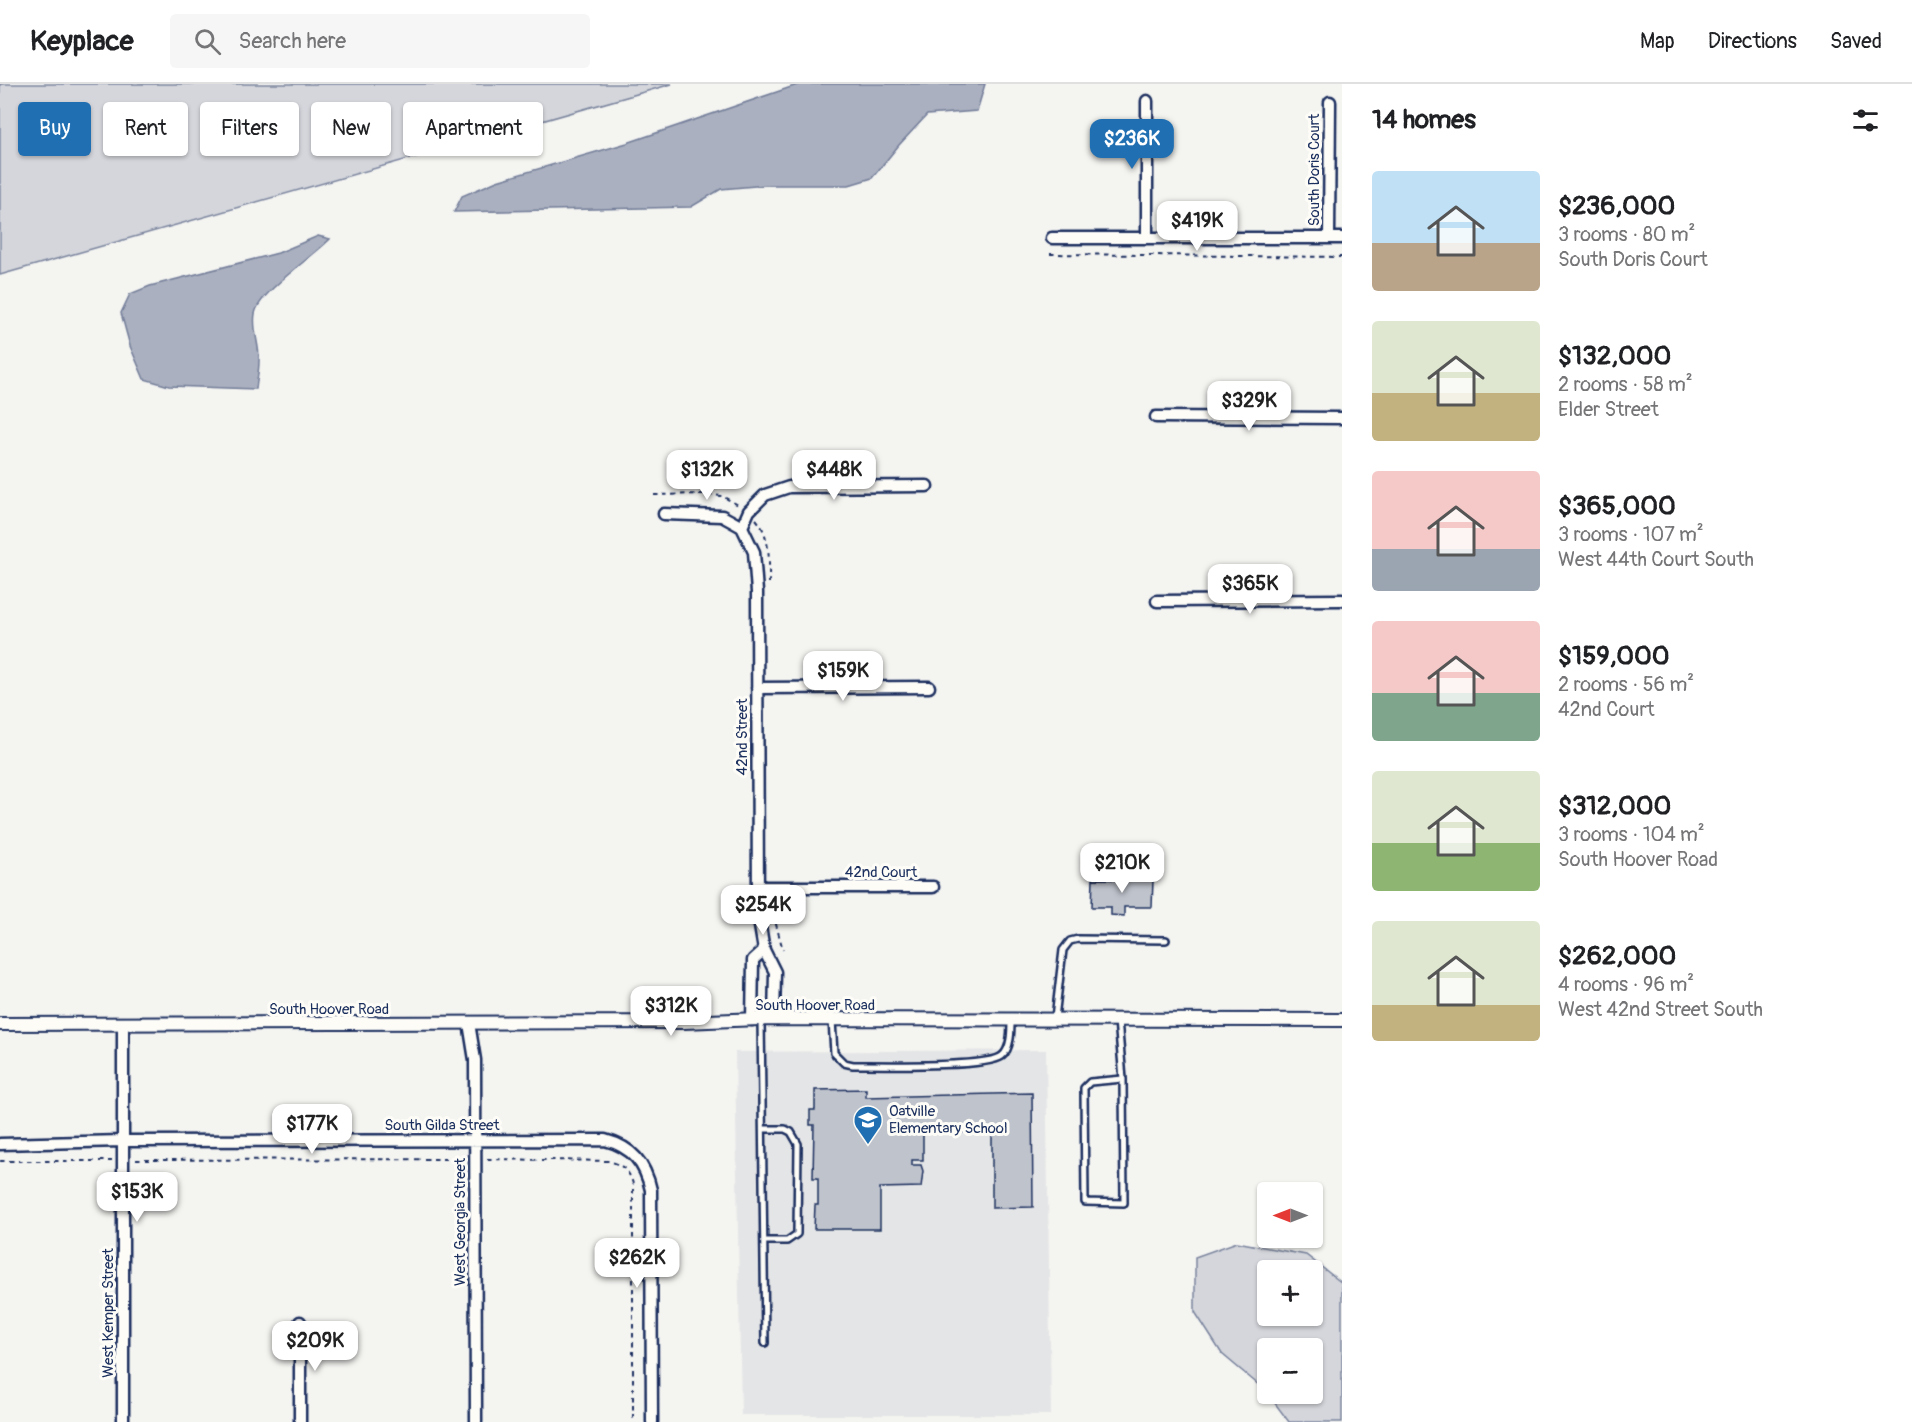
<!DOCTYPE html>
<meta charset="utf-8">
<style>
body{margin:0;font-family:Pangolin,sans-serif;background:#f6f6f6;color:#202124;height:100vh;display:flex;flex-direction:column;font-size:22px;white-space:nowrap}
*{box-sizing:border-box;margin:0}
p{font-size:20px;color:#757577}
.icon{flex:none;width:33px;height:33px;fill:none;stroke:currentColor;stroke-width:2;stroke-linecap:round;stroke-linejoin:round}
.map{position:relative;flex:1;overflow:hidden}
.panel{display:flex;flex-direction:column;background:#fff;width:570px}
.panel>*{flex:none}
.banner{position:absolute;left:18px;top:18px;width:570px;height:54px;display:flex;gap:12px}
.needle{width:39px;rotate:270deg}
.fabs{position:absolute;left:1257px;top:1098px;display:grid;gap:12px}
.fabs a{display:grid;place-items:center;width:66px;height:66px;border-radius:6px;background:#fff;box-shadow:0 2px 4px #0004;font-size:30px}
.price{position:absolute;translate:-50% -51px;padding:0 14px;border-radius:12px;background:#fff;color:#222;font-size:20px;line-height:39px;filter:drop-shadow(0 2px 3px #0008)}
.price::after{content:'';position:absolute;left:50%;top:36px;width:18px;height:14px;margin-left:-9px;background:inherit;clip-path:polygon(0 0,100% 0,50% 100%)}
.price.selected{background:#1f6fb2;color:#fff}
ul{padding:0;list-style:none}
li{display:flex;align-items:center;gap:18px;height:150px;padding:0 30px}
li span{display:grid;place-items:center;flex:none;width:168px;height:120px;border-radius:6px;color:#555}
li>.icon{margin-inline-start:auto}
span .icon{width:72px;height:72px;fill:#fffc;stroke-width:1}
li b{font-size:26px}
h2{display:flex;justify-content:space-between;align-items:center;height:72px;padding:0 30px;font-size:26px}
.tag{padding:0 21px;border-radius:6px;background:#fff;box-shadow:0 2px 4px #0004;font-size:21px;line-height:54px}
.tag.selected{background:#1f6fb2;color:#fff}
header{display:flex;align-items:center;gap:36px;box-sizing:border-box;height:84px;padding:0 30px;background:#fff;border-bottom:2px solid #e0e0e0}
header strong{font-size:28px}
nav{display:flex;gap:33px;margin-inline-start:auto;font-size:21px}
.search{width:420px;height:54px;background:#f6f6f6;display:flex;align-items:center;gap:15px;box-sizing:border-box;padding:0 21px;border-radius:6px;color:#757577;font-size:22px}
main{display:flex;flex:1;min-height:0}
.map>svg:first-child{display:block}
</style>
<header>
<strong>Keyplace</strong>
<div class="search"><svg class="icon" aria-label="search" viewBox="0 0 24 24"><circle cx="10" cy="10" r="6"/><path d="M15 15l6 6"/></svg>Search here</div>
<nav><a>Map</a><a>Directions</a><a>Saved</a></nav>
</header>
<main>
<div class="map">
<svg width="1342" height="1338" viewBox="0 0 1342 1338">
<rect width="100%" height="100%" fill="#f4f4f1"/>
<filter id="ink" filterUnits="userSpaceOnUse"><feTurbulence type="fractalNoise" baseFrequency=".0167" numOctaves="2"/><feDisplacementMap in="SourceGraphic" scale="12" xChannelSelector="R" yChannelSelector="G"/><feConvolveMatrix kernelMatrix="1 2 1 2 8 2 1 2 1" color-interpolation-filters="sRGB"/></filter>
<g filter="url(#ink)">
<!-- built -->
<path fill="#e4e5e6" d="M1046,966L1051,1331H741L735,968Z"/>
<!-- green -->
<path fill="#d4d6db" stroke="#78829c" stroke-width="1.5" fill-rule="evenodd" d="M0,0H672L0,191Z
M1237,1158L1306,1171L1342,1199V1338H1289L1268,1310H1312V1264H1268L1267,1308L1222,1270L1195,1228V1173ZM1268,1186H1312V1232H1268Z"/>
<!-- water -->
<path fill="#aab0bf" stroke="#717c98" stroke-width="1.5" d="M800,0H985L977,27L927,31L899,61L872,94L849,101H767L721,105L691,123L454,128L462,112L497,97L627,59Z
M318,152L330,155C314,172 258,209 255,230C252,245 260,262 259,277C259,286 257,296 256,305L169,302L144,295L130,262L121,229L130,210L150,202L278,169Z"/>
<!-- building -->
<path fill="#bfc3cc" stroke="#1b2f5e" stroke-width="1.5" d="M1093,795L1153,796L1152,823H1124V832L1111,831V823H1092Z
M866,1005V1013L1032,1009L1033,1123L992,1124V1048L923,1049V1076H912V1081H921L923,1087L921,1103L880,1104V1145H814L815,1121H818V1094H813L814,1041H810V1026H815V1006Z"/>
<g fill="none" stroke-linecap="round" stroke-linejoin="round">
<!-- service casing -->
<g stroke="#1b2f5e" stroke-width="10">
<path id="service" d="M1055,934L1063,866L1070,857L1078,855L1166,856
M761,935L765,1259
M832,936L834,969L844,979L853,981C878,981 987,984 1002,972C1011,965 1011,947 1011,937
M1118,936L1123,995L1124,1119L1085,1118L1084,1004L1090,998L1123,995
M763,1045H785L791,1048L798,1060L797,1150L787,1157H765"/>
</g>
<!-- minor casing -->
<g stroke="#1b2f5e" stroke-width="15">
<path id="minor" d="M1052,154H1342
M1147,154V17
M1329,154L1330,18
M1156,333L1342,334
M664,430L722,432L742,443
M742,443L754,468L757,508L758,830L764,866
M742,443L749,427L765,411L789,403L927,402
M1157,517L1342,516
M757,604L929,603
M758,803H933
M752,936L753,876L764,866L775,888L774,935
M469,939L475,976L476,1338
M123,940V1338
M0,1060L123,1057L605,1056C632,1063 645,1079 651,1106L652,1338
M300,1238V1338"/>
</g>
<!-- tertiary casing -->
<g stroke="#1b2f5e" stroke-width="16">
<path id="tertiary" d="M0,940L683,938L759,935L1342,936"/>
</g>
<!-- path -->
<path stroke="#1b2f5e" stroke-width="2" stroke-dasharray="4.5 4.5" stroke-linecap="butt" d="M1050,170L1342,173
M654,411L704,410L722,412L740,422
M756,435C771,452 769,478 769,499
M771,813V822L783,866
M487,1075L609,1077C622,1081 629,1086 633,1100V1338
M136,1076L463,1075
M0,1077H112"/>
<!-- service -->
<use href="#service" stroke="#fdfcf7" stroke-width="5"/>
<!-- minor -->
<use href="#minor" stroke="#fdfcf7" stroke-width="10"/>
<!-- tertiary -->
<use href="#tertiary" stroke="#fdfcf7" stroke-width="12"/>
</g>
</g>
<!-- icons -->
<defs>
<g id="school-pin" transform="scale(1.5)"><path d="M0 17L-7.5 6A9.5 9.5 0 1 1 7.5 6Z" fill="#1f6fb2" stroke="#fdfcf7"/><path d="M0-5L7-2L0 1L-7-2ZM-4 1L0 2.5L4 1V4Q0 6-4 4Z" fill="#fff"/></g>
</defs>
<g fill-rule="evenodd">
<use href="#school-pin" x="868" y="1036"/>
</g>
<g text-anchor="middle" stroke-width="6" stroke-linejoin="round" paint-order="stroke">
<!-- street labels -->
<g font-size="15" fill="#1b2f5e" stroke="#fdfcf7">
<text transform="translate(1314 86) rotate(-90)" y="5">South Doris Court</text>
<text transform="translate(742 653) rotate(-90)" y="5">42nd Street</text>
<text x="881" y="793">42nd Court</text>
<text x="815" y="926">South Hoover Road</text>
<text x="329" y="930">South Hoover Road</text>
<text x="442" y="1046">South Gilda Street</text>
<text transform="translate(460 1138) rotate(-90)" y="5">West Georgia Street</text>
<text transform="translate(108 1229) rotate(-90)" y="5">West Kemper Street</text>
</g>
<!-- poi labels -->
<g font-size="15" fill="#1b2f5e" stroke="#fdfcf7" text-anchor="start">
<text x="889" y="1032">Oatville<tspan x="889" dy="17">Elementary School</tspan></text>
</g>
</g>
</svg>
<div class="fabs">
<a><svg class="needle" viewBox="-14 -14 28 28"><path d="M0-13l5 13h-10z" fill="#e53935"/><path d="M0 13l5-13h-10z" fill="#757577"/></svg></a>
<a>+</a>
<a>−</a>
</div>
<b class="price selected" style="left:1132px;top:86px">$236K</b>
<b class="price" style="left:1197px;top:168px">$419K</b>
<b class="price" style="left:1249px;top:348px">$329K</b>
<b class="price" style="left:707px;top:417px">$132K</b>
<b class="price" style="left:834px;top:417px">$448K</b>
<b class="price" style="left:1250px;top:531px">$365K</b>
<b class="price" style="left:843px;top:618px">$159K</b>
<b class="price" style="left:1122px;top:810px">$210K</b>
<b class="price" style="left:763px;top:852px">$254K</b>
<b class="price" style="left:671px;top:953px">$312K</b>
<b class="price" style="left:312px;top:1071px">$177K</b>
<b class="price" style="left:137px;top:1139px">$153K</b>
<b class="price" style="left:637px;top:1205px">$262K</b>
<b class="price" style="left:315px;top:1288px">$209K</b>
<div class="banner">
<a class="tag selected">Buy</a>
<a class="tag">Rent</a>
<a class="tag">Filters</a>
<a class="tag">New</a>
<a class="tag">Apartment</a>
</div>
</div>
<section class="panel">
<h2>14 homes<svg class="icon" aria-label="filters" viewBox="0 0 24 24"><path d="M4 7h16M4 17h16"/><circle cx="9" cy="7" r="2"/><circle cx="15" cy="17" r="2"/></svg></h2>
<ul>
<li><span style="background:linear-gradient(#bfe0f5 60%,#b9a48a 0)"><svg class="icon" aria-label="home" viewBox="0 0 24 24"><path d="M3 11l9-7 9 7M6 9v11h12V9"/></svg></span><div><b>$236,000</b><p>3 rooms · 80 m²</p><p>South Doris Court</p></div></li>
<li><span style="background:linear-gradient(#dfe7d0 60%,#c2b280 0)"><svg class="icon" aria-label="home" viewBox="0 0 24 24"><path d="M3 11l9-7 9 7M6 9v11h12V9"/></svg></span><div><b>$132,000</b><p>2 rooms · 58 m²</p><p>Elder Street</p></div></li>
<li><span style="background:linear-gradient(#f6c9c9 65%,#9aa5b1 0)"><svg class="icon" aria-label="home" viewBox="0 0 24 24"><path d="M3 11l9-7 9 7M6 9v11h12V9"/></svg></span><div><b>$365,000</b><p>3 rooms · 107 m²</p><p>West 44th Court South</p></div></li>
<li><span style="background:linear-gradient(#f6c9c9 60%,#7fa58c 0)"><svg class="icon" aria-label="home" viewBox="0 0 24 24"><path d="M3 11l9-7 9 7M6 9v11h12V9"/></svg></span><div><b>$159,000</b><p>2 rooms · 56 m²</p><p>42nd Court</p></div></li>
<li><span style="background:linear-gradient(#dfe7d0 60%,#8fb573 0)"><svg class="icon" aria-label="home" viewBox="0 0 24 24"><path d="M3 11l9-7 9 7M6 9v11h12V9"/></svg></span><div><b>$312,000</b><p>3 rooms · 104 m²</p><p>South Hoover Road</p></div></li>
<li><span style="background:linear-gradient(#dfe7d0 70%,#c2b280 0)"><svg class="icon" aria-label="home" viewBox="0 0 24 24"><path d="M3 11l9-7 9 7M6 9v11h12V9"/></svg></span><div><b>$262,000</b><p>4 rooms · 96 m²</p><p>West 42nd Street South</p></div></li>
</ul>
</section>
</main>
